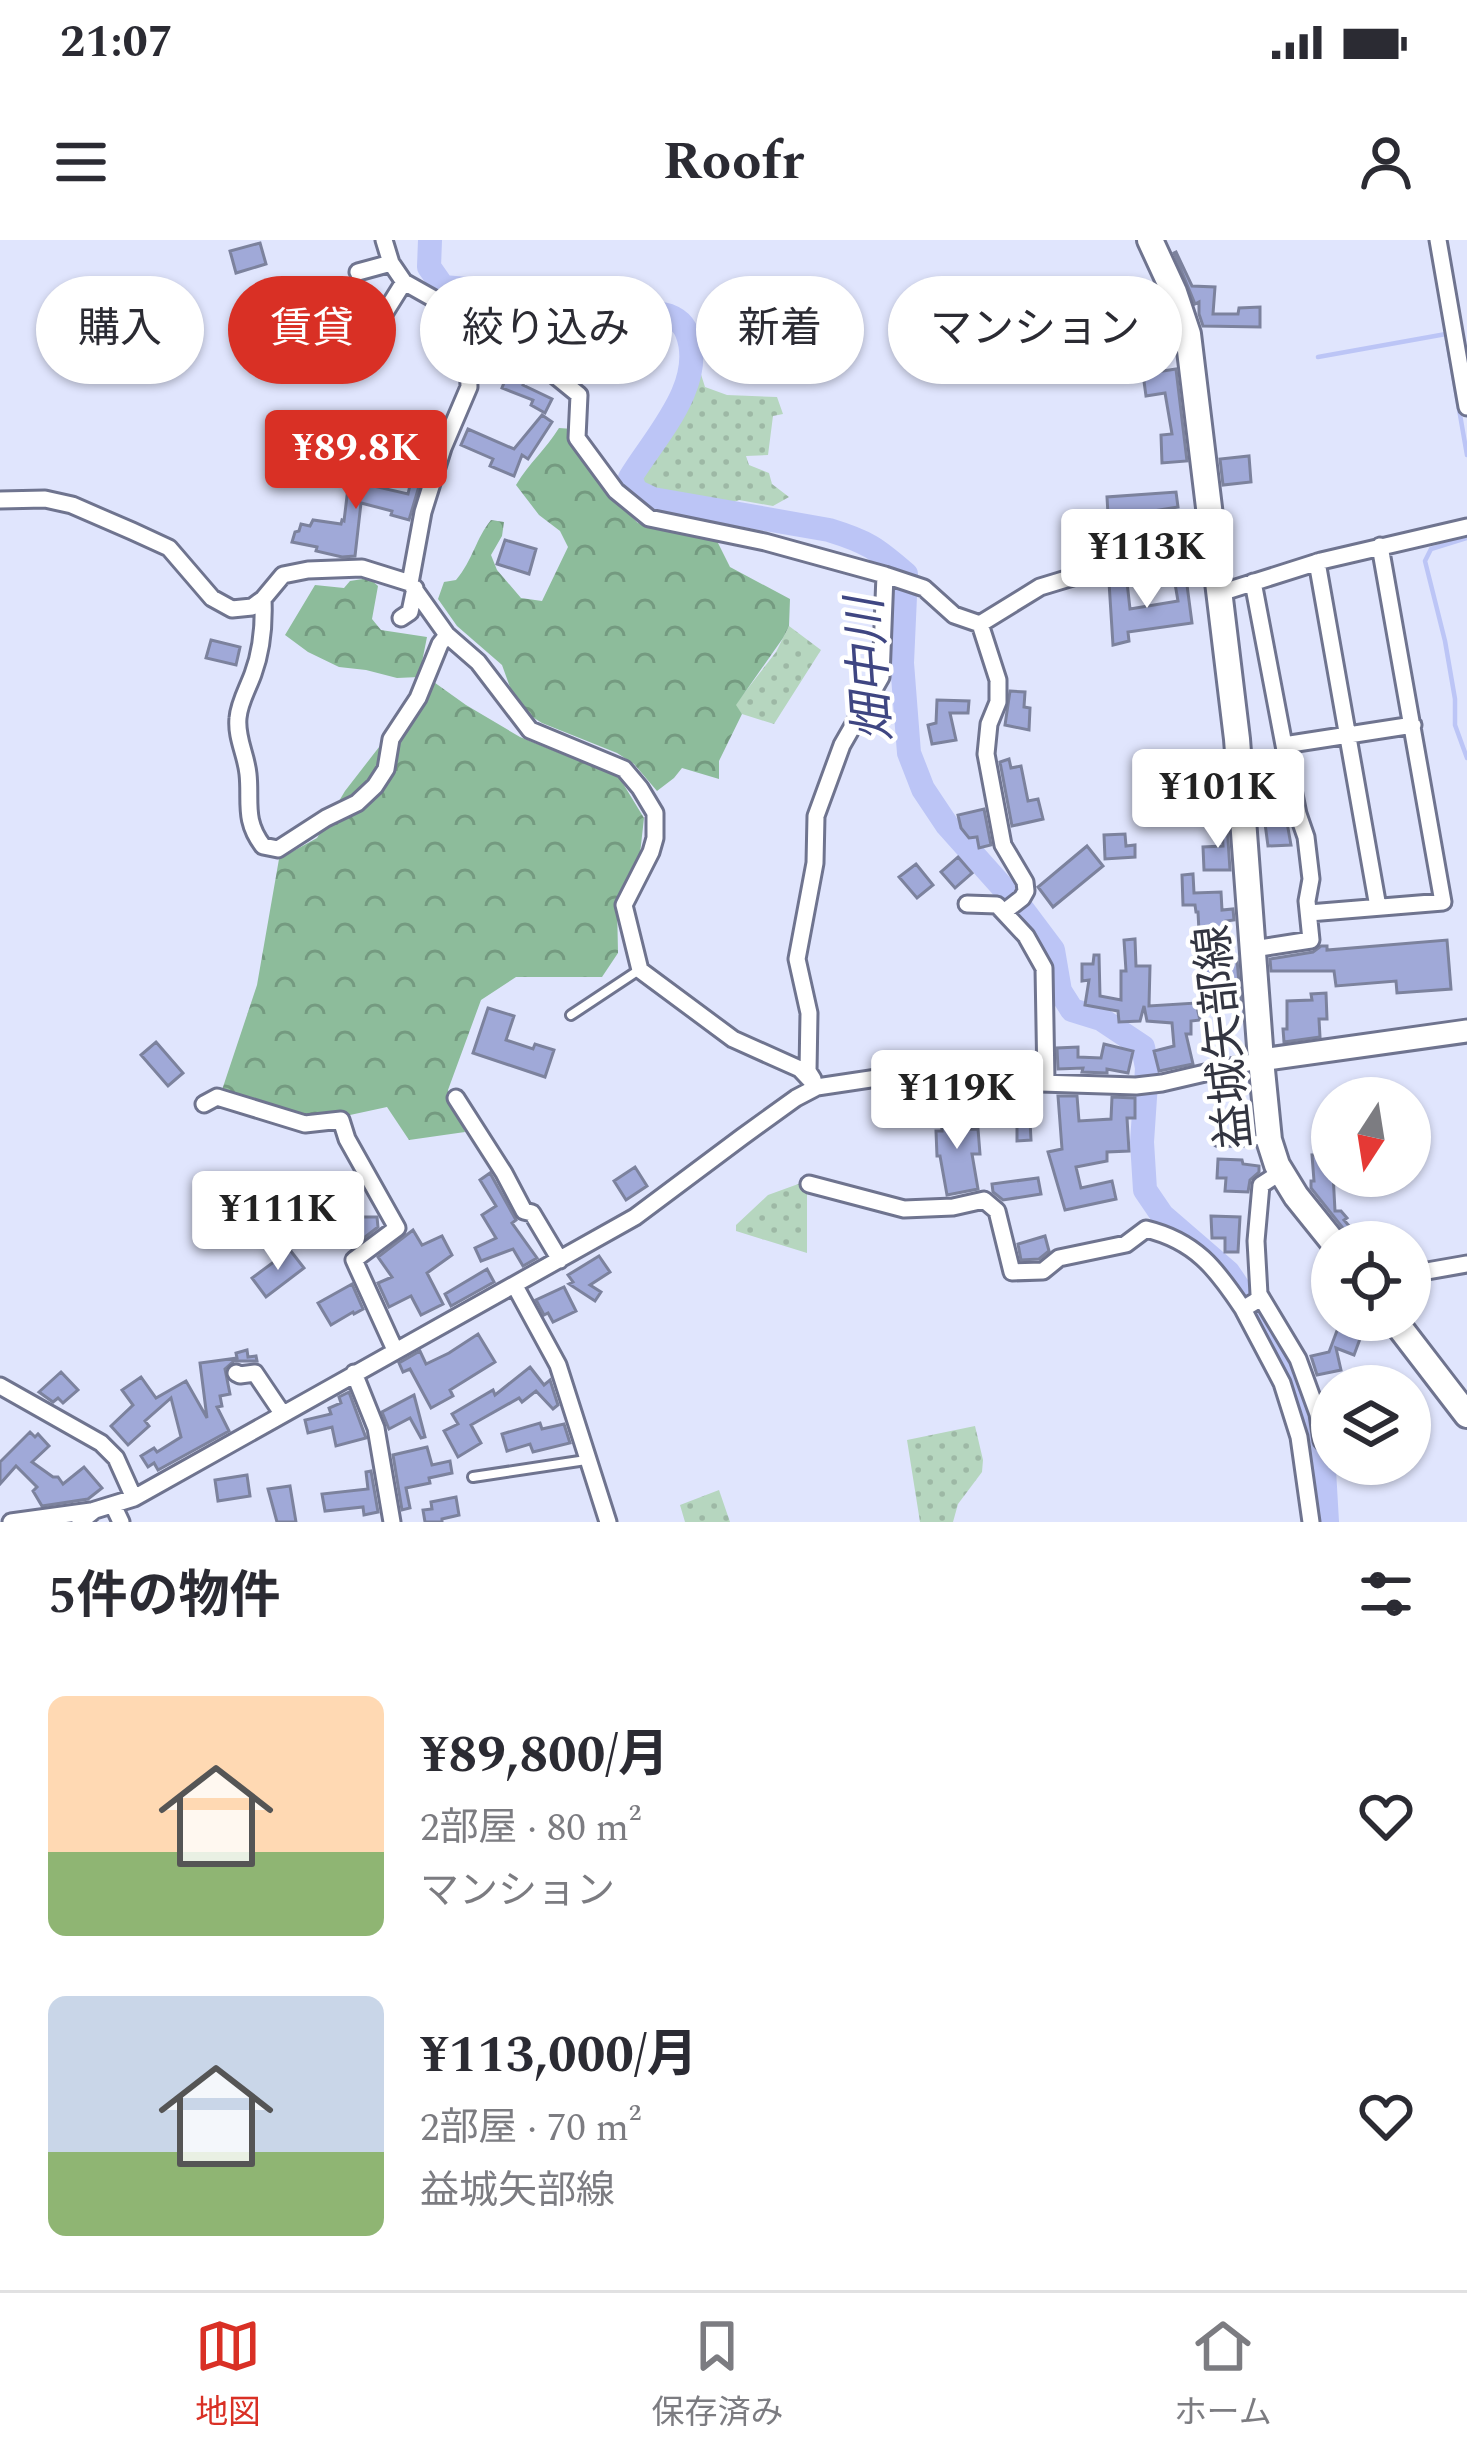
<!DOCTYPE html>
<html lang="ja">
<meta charset="utf-8">
<style>
body{margin:0;font-family:Spectral,"Noto Sans JP",serif;background:#f2f2f3;color:#2b2b33;height:100vh;display:flex;flex-direction:column;font-size:45px;white-space:nowrap}
*{box-sizing:border-box;margin:0}
p{font-size:39px;color:#7c7c81}
.icon{flex:none;width:66px;height:66px;fill:none;stroke:currentColor;stroke-width:2;stroke-linecap:round;stroke-linejoin:round}
.map{position:relative;height:1282px;overflow:hidden}
.panel{display:flex;flex-direction:column;background:#fff;flex:1}
.panel>*{flex:none}
.hud{position:absolute;left:36px;top:36px;width:1395px;height:108px;display:flex;gap:24px}
.needle{width:78px;rotate:192deg}
.fabs{position:absolute;left:1311px;top:837px;display:grid;gap:24px}
.fabs a{display:grid;place-items:center;width:120px;height:120px;border-radius:50%;background:#fff;box-shadow:0 3px 9px #0004;font-size:60px}
.price{position:absolute;translate:-50% -102px;padding:0 27px;border-radius:12px;background:#fff;color:#222;font-size:39px;line-height:78px;filter:drop-shadow(0 3px 6px #0008)}
.price::after{content:'';position:absolute;left:50%;top:72px;width:36px;height:27px;margin-left:-18px;background:inherit;clip-path:polygon(0 0,100% 0,50% 100%)}
.price.active{background:#d93025;color:#fff}
ul{padding:0;list-style:none}
li{display:flex;align-items:center;gap:36px;height:300px;padding:0 48px}
li span{display:grid;place-items:center;flex:none;width:336px;height:240px;border-radius:18px;color:#555}
li>.icon{margin-inline-start:auto}
span .icon{width:144px;height:144px;fill:#fffc;stroke-width:1}
li b{font-size:51px}
h2{display:flex;justify-content:space-between;align-items:center;height:144px;padding:0 48px;font-size:51px}
.pill{padding:0 42px;border-radius:54px;background:#fff;box-shadow:0 3px 9px #0004;font-size:42px;line-height:108px}
.pill.active{background:#d93025;color:#fff}
.status{display:flex;justify-content:space-between;align-items:center;height:84px;padding:0 60px;background:#fff;direction:ltr}
.status svg{height:33px;fill:currentColor}
header{display:flex;justify-content:space-between;align-items:center;height:156px;padding:0 48px;background:#fff;font-size:54px;font-weight:700}
.dock{display:flex;justify-content:space-around;align-items:center;height:168px;border-top:3px solid #e1e1e2;background:#fff;font-size:33px;color:#7c7c81}
.dock a{display:grid;justify-items:center;gap:6px}
.dock .active{color:#d93025}
.map>svg:first-child{display:block}
</style>
<div class="status"><b>21:07</b><svg viewBox="0 0 49 12"><path d="M0 12V9h3v3zM5 12V6h3v6zM10 12V3h3v9zM15 12V0h3v12zM26 1h20v11H26zM47 4h2v5h-2z"/></svg></div>
<header><svg class="icon" aria-label="menu" viewBox="0 0 24 24"><path d="M4 6h16M4 12h16M4 18h16"/></svg>Roofr<svg class="icon" aria-label="person" viewBox="0 0 24 24"><circle cx="12" cy="8" r="4"/><path d="M4 21q1-7 8-7t8 7"/></svg></header>
<div class="map">
<svg width="1467" height="1282" viewBox="0 0 1467 1282">
<defs>
<pattern id="grass-dots" width="8" height="8" patternUnits="userSpaceOnUse" patternTransform="scale(3)"><rect width="8" height="8" fill="#b6d6bf"/><path d="M2 2h.1M6 6h.1" fill="none" stroke="#9db8a5" stroke-width="1.8" stroke-linecap="round"/></pattern>
<pattern id="forest-crowns" width="20" height="18" patternUnits="userSpaceOnUse" patternTransform="scale(3)"><rect width="20" height="18" fill="#8dbc9b"/><path d="M2 6a3 3 0 1 1 6 0M12 15a3 3 0 1 1 6 0" fill="none" stroke="#749a80"/></pattern>
</defs>
<rect width="100%" height="100%" fill="#e0e5fd"/>
<!-- grass -->
<path fill="url(#grass-dots)" d="M699,128L705,147L727,155L777,157L783,174L773,176L768,215L746,216L749,225L769,233L772,244L789,257L773,266L739,260L725,266L654,255L639,249L636,238L689,153L695,131Z
M789,386L821,410L774,484L742,474L735,465L776,412Z
M801,943L807,949V1013L736,991V985L768,955Z
M975,1186L983,1220L982,1232L958,1264L953,1282H920L907,1200Z
M719,1250L730,1282H685L680,1265Z"/>
<!-- forest -->
<path fill="url(#forest-crowns)" d="M559,188L573,189L617,263L638,283L717,301L730,327L790,359L789,386L783,398L736,465L742,474L719,521V539L682,528L674,538L657,551L634,524L617,513L542,483L526,473L511,450L502,425L457,386L438,359L444,342L456,340C473,320 476,298 491,280L504,282L502,296L491,315L497,330L521,358L542,361L568,307L560,291L539,275L516,245C529,223 546,209 559,188Z
M369,338L378,346L372,379L381,390L427,397L419,437L397,438L366,430L339,427L308,412L285,395L315,345L344,348L350,341Z
M431,440L466,465L520,497L619,537L644,578L640,614L617,664L618,713L602,737H516L481,760L448,850L465,892L409,900L387,867L350,875L297,877L222,850L257,745L279,619L317,598L345,551Z"/>
<g fill="none" stroke-linecap="round" stroke-linejoin="round">
<!-- stream -->
<path stroke="#bcc5f6" stroke-width="4.5" d="M1318,117L1446,94L1467,215
M1467,298L1431,309L1425,321L1445,401L1455,459V485L1467,518"/>
<!-- river -->
<path stroke="#bcc5f6" stroke-width="24" d="M430,0L429,27L443,47L514,53L552,61L585,78L657,73C671,75 682,80 687,93C707,144 654,198 630,238L636,251L653,259L829,290C868,302 876,308 906,334L902,423L909,513L923,549L947,585L1023,670L1053,710L1060,751L1072,770L1101,779L1143,807L1147,828L1142,902L1145,950L1162,975L1228,1032L1266,1088L1309,1165L1324,1230L1327,1282"/>
</g>
<!-- building -->
<path fill="#a0a9d8" stroke="#7c829d" stroke-width="3" d="M260,3L266,24L236,33L230,11Z
M1176,12L1192,46L1215,47L1213,74H1238L1239,68L1260,67V87L1203,86L1199,74V62L1195,64L1174,13Z
M342,43L358,59L329,89L310,71L330,46L335,51Z
M504,65L528,74L518,96L496,85Z
M1165,86L1168,106L1144,110L1140,90Z
M512,122L528,131L523,145L552,159L545,173L531,165L533,160L502,148Z
M1176,129L1187,221L1162,223L1161,195L1172,194L1165,153L1146,156L1143,134Z
M542,175L552,182L528,219L522,215L514,236L490,226L493,219L461,205L468,189L514,209Z
M1249,216L1251,242L1223,245L1220,219Z
M361,219L379,223L373,246L408,254L411,241L420,243L409,280L391,275L392,271L361,263L355,316L342,317L316,311L317,307L292,302L295,292L299,291L301,284L310,286L313,280L341,284L342,280L344,281L348,248L344,247L350,223L359,225Z
M1176,252L1178,267L1147,272L1148,275L1135,277V273L1108,274L1107,257Z
M505,300L536,309L529,334L497,324Z
M1185,330L1192,383L1128,392L1129,401L1113,405L1109,342H1127L1130,369L1178,361L1173,332Z
M211,400L240,407L236,425L206,418Z
M1010,451L1025,452L1024,467L1030,468L1029,490L1005,485Z
M937,460L969,461L968,473H950L956,500L932,504L928,485L936,483Z
M1009,519L1011,528L1021,526L1028,561L1038,559L1043,579L1012,586L1000,522Z
M1283,560L1291,605L1268,606L1262,561Z
M984,569L991,605L979,608L977,597L969,598L961,588L958,575Z
M1226,569L1230,630H1204L1203,607L1223,606L1221,570Z
M1125,594L1126,606L1135,605V617L1105,619L1104,595Z
M1087,606L1103,626L1053,667L1038,647Z
M958,617L972,633L955,648L941,632Z
M916,624L933,645L917,658L899,637Z
M1193,634L1194,653L1221,652L1222,670L1233,669L1234,680L1226,681L1229,719H1237L1241,768L1203,771L1198,672H1196L1195,665H1183L1182,635Z
M1135,699L1136,726H1150L1149,766L1196,763L1200,780L1191,781V794H1186L1193,824L1159,831L1154,811L1174,806L1172,783L1147,781L1144,766L1140,781L1119,782L1118,771L1085,765L1089,740L1082,741V724H1093L1094,715H1099L1100,756L1121,760V731H1126L1124,700Z
M1447,700L1451,749L1397,753L1396,741L1336,746L1334,731H1271L1270,719L1313,712L1321,706H1327V710Z
M1326,753L1327,779H1319L1320,797L1284,802L1283,789H1287V761L1312,760L1311,754Z
M488,768L514,776L506,800L533,809L535,804L554,810L545,837L473,813Z
M156,802L183,833L168,846L141,815Z
M1104,804L1133,811L1128,833L1107,829V833L1082,832L1083,828L1058,829L1057,808L1078,807V817L1101,818Z
M940,855H951L953,890L978,889L980,914H972L978,949L947,955L940,916H937L936,891H942Z
M1058,856H1077L1079,881L1111,879L1112,857L1135,858V878H1127L1129,911L1107,912V921L1076,927L1081,948L1112,941L1116,959L1065,970L1048,912L1062,909Z
M1029,862L1031,900L1017,901V877L1001,878V864Z
M1332,914L1335,971H1341L1347,978L1344,980L1363,1002H1349L1346,992L1311,948V941H1314L1312,915Z
M1218,919L1242,920L1243,924L1259,926V932L1250,940L1248,952L1225,951L1226,938H1217Z
M635,927L647,946L626,960L614,941Z
M490,933L516,980L512,983L537,1018L523,1026L513,1009L481,1021L475,1008L496,998L482,975L496,966L480,940Z
M1038,938L1041,954L1003,960L993,952L992,944Z
M354,943L355,948H361L362,977H377L378,987L360,1001L335,1002V1000L305,1005L298,973L321,968L320,944Z
M1211,976L1240,977L1238,1012H1225V998H1212Z
M413,990L422,1005L442,996L452,1015L427,1033L443,1064L421,1075L411,1056L389,1067L378,1043L392,1037L378,1017Z
M1045,996L1049,1011L1039,1019L1021,1020L1018,1004Z
M290,1010L304,1028L266,1057L252,1038Z
M599,1016L610,1032L590,1045L601,1052L595,1061L569,1044L573,1042L568,1035Z
M487,1029L494,1042L451,1066L445,1054Z
M352,1044L363,1069L354,1074L353,1072L331,1085L318,1063Z
M564,1047L576,1071L553,1082L548,1073L544,1075L536,1060Z
M1341,1080H1367L1354,1115L1336,1108L1341,1130L1317,1135L1311,1116L1329,1112Z
M478,1094L495,1122L450,1150L453,1156L431,1168L410,1129L403,1132L399,1123L420,1111L426,1124L449,1113Z
M247,1110L248,1117L256,1116L257,1121H234L225,1129L230,1154L220,1156L222,1166L217,1167L229,1191L198,1208L158,1230L154,1223L148,1227L141,1216L154,1208L157,1212L181,1197L171,1158L145,1181L149,1186L128,1205L111,1186L133,1165L122,1150L141,1137L156,1158L186,1141L207,1178L200,1123L237,1118L236,1113Z
M530,1127L544,1145L550,1140L558,1165L553,1169L536,1151L522,1162L519,1158L471,1185L481,1203L458,1217L444,1191L458,1184L452,1174L493,1150L495,1155Z
M61,1132L78,1150L63,1163L58,1158L53,1162L39,1152Z
M349,1152L366,1198L336,1206L332,1187L308,1193L305,1180L331,1174L329,1168L341,1163L339,1157Z
M414,1155L425,1197L421,1198L410,1178L389,1189L382,1172Z
M540,1183L542,1189L564,1184L570,1203L533,1212L530,1204L507,1211L502,1194Z
M30,1192L35,1197L38,1194L49,1206L32,1222L53,1237H58L63,1244L84,1227L102,1248L88,1259L42,1266L33,1251L37,1247L16,1226L0,1244V1222Z
M427,1207L432,1225L450,1221L452,1233L429,1238L430,1243L406,1248L410,1268L402,1270L393,1215Z
M371,1231L378,1272L364,1275L363,1267L325,1271L322,1254L368,1249L366,1232Z
M247,1235L250,1256L218,1261L215,1240Z
M290,1246L296,1282H277L268,1249Z
M456,1257L459,1275L442,1279V1282H425L423,1270L432,1269L431,1262Z"/>
<g fill="none" stroke-linecap="round" stroke-linejoin="round">
<!-- lane casing -->
<g stroke="#6f748f" stroke-width="14">
<path id="lane" d="M571,775L639,730
M1218,901L1264,900
M473,1237L586,1220"/>
</g>
<!-- street casing -->
<g stroke="#6f748f" stroke-width="21">
<path id="street" d="M384,0L391,23L404,42L452,69L467,82L541,124L579,155L577,198L616,251L649,278L765,302L885,335L924,348L954,375L980,384L1040,347L1096,330L1215,314
M1438,0L1467,167
M358,32L391,23
M384,74L404,42
M0,260L45,259L72,265L132,291L169,308L212,358L232,369L252,367L263,359L283,335L308,330L362,328L410,343L447,395L478,422L530,490L624,529L640,548L655,573V598L651,612L624,665L640,730L733,799L800,829L817,847
M1317,322L1378,667
M410,343L423,272L443,208L469,147L467,82
M1220,353L1321,321L1467,287
M263,359C264,383 262,410 253,434C248,448 239,463 238,478C236,498 246,514 248,534C251,561 243,580 263,606L278,609L326,578L357,563L375,546L386,529L391,499L418,458L440,404L447,395
M401,378L410,372L415,348
M980,384L998,440V462L989,484L986,514L1003,605L1025,642L1026,651L1022,658L1004,672
M1284,505L1413,485
M967,664L997,665L1026,696L1044,728L1046,842
M1309,673L1443,662L1380,306
M1253,709L1311,700L1307,661L1311,639L1306,597L1298,574L1284,505L1253,342
M813,839L808,831L809,773L797,719L815,623L816,576L842,505L881,437L885,335
M456,858L504,933L524,971L532,973L560,1020
M204,864L217,857L305,884L341,880L347,899L397,988L354,1020L395,1110
M1281,932L1261,945L1256,1001L1259,1054L1298,1119L1318,1174L1322,1201
M809,944L904,969L953,967L984,960L997,971L1012,1032L1043,1031L1059,1018L1126,1004L1146,989C1195,1001 1216,1028 1243,1069L1261,1058
M1410,1034L1467,1024
M515,1046L558,1125L608,1282
M1243,1069L1282,1143L1299,1197L1311,1282
M236,1133L240,1135L255,1133L282,1173
M354,1133L376,1188L392,1282
M0,1146L101,1203L116,1218L134,1258
M113,1265L121,1282
M11,1282L91,1271
M80,1282L95,1270L134,1258L635,977L742,897L796,858L817,847L877,838L1136,846L1162,843L1261,820"/>
</g>
<!-- secondary casing -->
<g stroke="#6f748f" stroke-width="27">
<path id="secondary" d="M1261,820L1467,791"/>
</g>
<!-- primary casing -->
<g stroke="#6f748f" stroke-width="30">
<path id="primary" d="M1150,0L1174,52L1188,94L1237,499L1261,820L1269,900L1277,925L1296,956L1333,1002
M1394,1080L1467,1175"/>
</g>
<!-- lane -->
<use href="#lane" stroke="#fff" stroke-width="8"/>
<!-- street -->
<use href="#street" stroke="#fff" stroke-width="15"/>
<!-- secondary -->
<use href="#secondary" stroke="#fff" stroke-width="21"/>
<!-- primary -->
<use href="#primary" stroke="#fff" stroke-width="24"/>
</g>
<g text-anchor="middle" stroke-width="9" stroke-linejoin="round" paint-order="stroke">
<!-- street labels -->
<g font-size="45" fill="#333541" stroke="#fff">
<text transform="translate(1222 797) rotate(-96)" y="16">益城矢部線</text>
</g>
<!-- water labels -->
<g font-size="48" font-style="italic" fill="#3f4682" stroke="#fff">
<text transform="translate(868 430) rotate(-94)" y="17">畑中川</text>
</g>
</g>
</svg>
<div class="fabs">
<a><svg class="needle" viewBox="-14 -14 28 28"><path d="M0-13l5 13h-10z" fill="#e53935"/><path d="M0 13l5-13h-10z" fill="#7c7c81"/></svg></a>
<a><svg class="icon" aria-label="locate" viewBox="0 0 24 24"><circle cx="12" cy="12" r="6"/><path d="M12 2v4M12 18v4M2 12h4M18 12h4"/></svg></a>
<a><svg class="icon" aria-label="layers" viewBox="0 0 24 24"><path d="M12 4l9 5-9 5-9-5zM3 14l9 5 9-5"/></svg></a>
</div>
<b class="price active" style="left:356px;top:272px">¥89.8K</b>
<b class="price" style="left:1147px;top:371px">¥113K</b>
<b class="price" style="left:1218px;top:611px">¥101K</b>
<b class="price" style="left:957px;top:912px">¥119K</b>
<b class="price" style="left:278px;top:1033px">¥111K</b>
<div class="hud">
<a class="pill">購入</a>
<a class="pill active">賃貸</a>
<a class="pill">絞り込み</a>
<a class="pill">新着</a>
<a class="pill">マンション</a>
</div>
</div>
<section class="panel">
<h2>5件の物件<svg class="icon" aria-label="filters" viewBox="0 0 24 24"><path d="M4 7h16M4 17h16"/><circle cx="9" cy="7" r="2"/><circle cx="15" cy="17" r="2"/></svg></h2>
<ul>
<li><span style="background:linear-gradient(#ffd9b3 65%,#8fb573 0)"><svg class="icon" aria-label="home" viewBox="0 0 24 24"><path d="M3 11l9-7 9 7M6 9v11h12V9"/></svg></span><div><b>¥89,800/月</b><p>2部屋 · 80 m²</p><p>マンション</p></div><svg class="icon" aria-label="heart" viewBox="0 0 24 24"><path d="M12 20l-8-8c-3-5 5-10 8-4 3-6 11-1 8 4z"/></svg></li>
<li><span style="background:linear-gradient(#c9d6e8 65%,#8fb573 0)"><svg class="icon" aria-label="home" viewBox="0 0 24 24"><path d="M3 11l9-7 9 7M6 9v11h12V9"/></svg></span><div><b>¥113,000/月</b><p>2部屋 · 70 m²</p><p>益城矢部線</p></div><svg class="icon" aria-label="heart" viewBox="0 0 24 24"><path d="M12 20l-8-8c-3-5 5-10 8-4 3-6 11-1 8 4z"/></svg></li>
</ul>
</section>
<nav class="dock">
<a class="active"><svg class="icon" aria-label="map" viewBox="0 0 24 24"><path d="M3 6l6-2 6 2 6-2v14l-6 2-6-2-6 2zM9 4v14M15 6v14"/></svg>地図</a>
<a><svg class="icon" aria-label="saved" viewBox="0 0 24 24"><path d="M7 4h10v16l-5-4-5 4z"/></svg>保存済み</a>
<a><svg class="icon" aria-label="home" viewBox="0 0 24 24"><path d="M3 11l9-7 9 7M6 9v11h12V9"/></svg>ホーム</a>
</nav>
